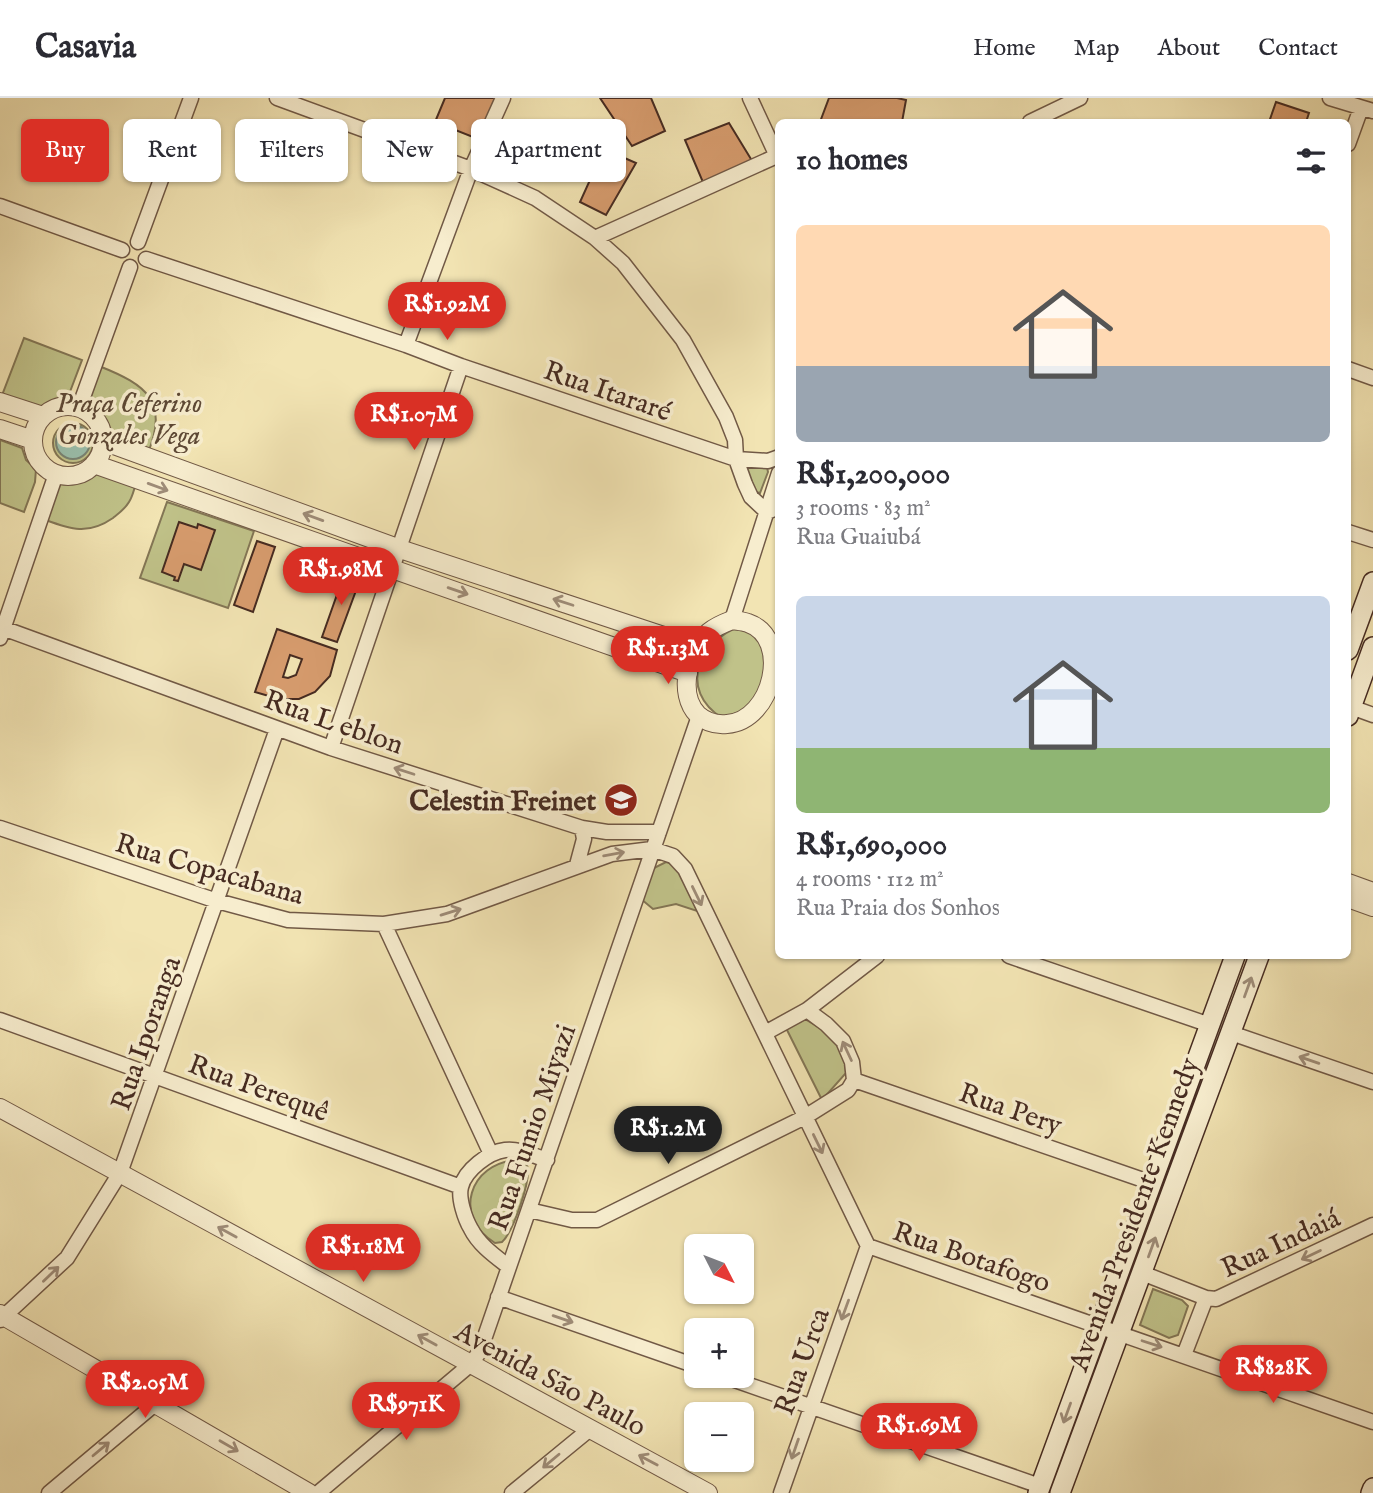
<!DOCTYPE html>
<meta charset="utf-8">
<style>
body{margin:0;font-family:"IM FELL English",serif;background:#f2f2f3;color:#2b2b33;height:100vh;display:flex;flex-direction:column;font-size:26px;white-space:nowrap}
*{box-sizing:border-box;margin:0}
p{font-size:23px;color:#7c7c81}
.icon{flex:none;width:38px;height:38px;fill:none;stroke:currentColor;stroke-width:2;stroke-linecap:round;stroke-linejoin:round}
.map{position:relative;flex:1;overflow:hidden}
.details{position:absolute;left:775px;top:21px;width:576px;height:840px;display:flex;flex-direction:column;background:#fff;border-radius:10px;box-shadow:0 2px 5px #0004}
.details>*{flex:none}
.hud{position:absolute;left:21px;top:21px;width:649px;height:63px;display:flex;gap:14px}
.needle{width:46px;rotate:132deg}
.fabs{position:absolute;left:684px;top:1136px;display:grid;gap:14px}
.fabs a{display:grid;place-items:center;width:70px;height:70px;border-radius:10px;background:#fff;box-shadow:0 2px 5px #0004;font-size:35px}
.price{position:absolute;translate:-50% -60px;padding:0 16px;border-radius:24px;background:#d93025;color:#fff;font-size:23px;line-height:46px;filter:drop-shadow(0 2px 4px #0008)}
.price::after{content:'';position:absolute;left:50%;top:42px;width:21px;height:16px;margin-left:-10px;background:inherit;clip-path:polygon(0 0,100% 0,50% 100%)}
.price.selected{background:#222;color:#fff}
ul{padding:0;list-style:none}
li{display:grid;align-content:center;gap:14px;height:371px;padding:0 21px}
li span{display:grid;place-items:center;height:217px;border-radius:10px;color:#555}
li>.icon{margin-inline-start:auto}
span .icon{width:126px;height:126px;fill:#fffc;stroke-width:1}
li b{font-size:30px}
h2{display:flex;justify-content:space-between;align-items:center;height:84px;padding:0 21px;font-size:30px}
.chip{padding:0 24px;border-radius:10px;background:#fff;box-shadow:0 2px 5px #0004;font-size:24px;line-height:63px}
.chip.selected{background:#d93025;color:#fff}
header{display:flex;align-items:center;gap:42px;box-sizing:border-box;height:98px;padding:0 35px;background:#fff;border-bottom:2px solid #e1e1e2}
header strong{font-size:33px}
nav{display:flex;gap:38px;margin-inline-start:auto;font-size:24px}
.map>svg:first-child{display:block}
</style>
<header>
<strong>Casavia</strong>
<nav><a>Home</a><a>Map</a><a>About</a><a>Contact</a></nav>
</header>
<div class="map">
<svg width="1373" height="1395" viewBox="0 0 1373 1395">
<rect width="100%" height="100%" fill="#f2e4b3"/>
<filter id="stains"><feTurbulence type="fractalNoise" baseFrequency=".00286" numOctaves="4"/><feColorMatrix values="0 0 0 0 .2 0 0 0 0 .09 0 0 0 0 .02 0 0 0 .5 -.17"/></filter>
<radialGradient id="worn" r=".72"><stop offset=".6" stop-color="#630" stop-opacity="0"/><stop offset="1" stop-color="#630" stop-opacity=".3"/></radialGradient>
<!-- green -->
<path fill="#c0c289" stroke="#837655" stroke-width="2" d="M24,240L82,262L68,299L49,304L37,311L1,300Z
M99,268C147,287 170,304 147,357L104,340L101,327L88,309Z
M53 345a20 20 0 1 1 40 0a20 20 0 1 1-40 0Z
M0,342L22,350L26,362L36,371L35,384L24,414L0,405Z
M744,366L767,369L768,374L760,395L756,394Z
M93,367L137,383C134,390 133,398 129,404C125,411 118,416 113,420C87,438 70,431 43,421L56,385L86,374Z
M167,404L254,433L228,510L140,480Z
M741,528L756,531L768,560L755,609L722,620C678,592 698,543 741,528Z
M666,764C684,767 691,797 697,813L676,806L653,811L641,801L652,771Z
M800,918C827,934 845,941 846,975L822,1002L786,930Z
M517,1062L527,1067C532,1081 513,1134 502,1144L495,1145C452,1119 469,1065 517,1062Z
M1153,1191L1182,1202L1188,1208L1178,1237L1169,1240L1140,1227Z"/>
<!-- water -->
<path fill="#9bbfac" stroke="#798474" stroke-width="2" d="M56 344a17 17 0 1 1 34 0a17 17 0 1 1-34 0Z"/>
<!-- building -->
<path fill="#d79c6e" stroke="#462b21" stroke-width="2" fill-rule="evenodd" d="M445,0H503L483,43L435,24Z
M600,0H651L665,33L632,48Z
M829,0H897L906,2L902,24H820Z
M1276,4L1309,15L1306,24H1269Z
M729,25L754,66L705,89L685,42Z
M604,51L636,65L606,117L580,104Z
M179,424L197,430L198,426L215,432L201,472L184,466L178,483L174,482L175,479L162,474Z
M257,443L275,449L253,514L234,507Z
M345,474L361,479L337,544L322,539Z
M277,531L337,552L330,578L315,594L299,601H279L255,594ZM290,557L302,561L296,577L288,580L283,579Z"/>
<g fill="none" stroke-linecap="round" stroke-linejoin="round">
<!-- minor casing -->
<g stroke="#715946" stroke-width="17">
<path id="minor" d="M277,0L471,71L535,100L595,140L623,165L683,242L726,319L735,342L736,361L745,386L751,399L767,414L779,409
M750,0L776,56
M1330,0L1373,13
M1030,24L1080,0
M1348,46L1361,10
M0,108L122,152
M595,140L779,57
M138,144L191,0
M146,161L406,247L461,268L736,361L768,363L779,359
M406,247L471,71L503,0
M1348,271L1373,280
M79,310L130,169
M1348,434L1373,442
M732,522L779,375
M0,529L331,650L582,730L607,734H659
M0,540L56,376
M1351,609L1373,617
M331,650L461,268
M0,730L217,803L288,822L384,826L447,816L612,756L652,751L673,758L685,771L868,1148L1373,1324
M577,767L584,741L582,730
M384,826L491,1056
M1009,858L1210,927
M0,922L461,1089
M765,935L807,912L877,858
M1231,935L1373,984
M854,982L1152,1085
M529,1112L572,1122H597L805,1019L848,992L854,982L852,964L843,943L826,926L807,912
M509,1169C495,1158 479,1147 471,1131C465,1121 458,1100 461,1089C465,1072 489,1054 505,1052C519,1050 534,1058 547,1062
M1142,1175L1206,1200L1216,1201L1373,1127
M498,1199L696,1268
M0,1222L67,1160L120,1075L277,631
M1184,1257L1206,1200
M723,1278L1040,1388
M49,1395L155,1306
M318,1395L471,1266L480,1253L699,618
M512,1395L590,1331
M781,1395L868,1148"/>
</g>
<!-- tertiary casing -->
<g stroke="#715946" stroke-width="20">
<path id="tertiary" d="M0,304L43,318
M33 343a35 35 0 1 1 70 0a35 35 0 1 1-70 0Z
M0,331L33,342
M103,343L400,451L697,549
M94,366L688,575
M732,522C737,523 743,523 748,525C792,540 773,623 727,626C717,627 706,624 698,617C677,596 688,551 709,534C715,529 724,525 732,522Z
M1348,785L1373,794
M1348,800L1373,809
M0,1010L708,1395
M0,1216L309,1395"/>
</g>
<!-- secondary casing -->
<g stroke="#462b21" stroke-width="22">
<path id="secondary" d="M1348,552L1373,484
M1348,618L1373,549
M1038,1395L1235,858
M1060,1395L1259,858
M1371,1395L1373,1390"/>
</g>
<!-- minor -->
<use href="#minor" stroke="#f7edce" stroke-width="14"/>
<!-- tertiary -->
<use href="#tertiary" stroke="#f7edce" stroke-width="18"/>
<!-- secondary -->
<use href="#secondary" stroke="#f7edce" stroke-width="19"/>
</g>
<!-- one-way arrows -->
<defs><path id="oneway-shaft" d="M-6 0H5M1.5-3L5.5 0L1.5 3" fill="none" stroke-width="1.6" stroke-linecap="round" stroke-linejoin="round" transform="scale(1.75)"/></defs>
<g stroke="#9e8c78">
<use href="#oneway-shaft" transform="translate(158 389) rotate(20)"/>
<use href="#oneway-shaft" transform="translate(313 419) rotate(-160)"/>
<use href="#oneway-shaft" transform="translate(458 493) rotate(19)"/>
<use href="#oneway-shaft" transform="translate(563 504) rotate(-162)"/>
<use href="#oneway-shaft" transform="translate(404 673) rotate(-162)"/>
<use href="#oneway-shaft" transform="translate(614 756) rotate(-10)"/>
<use href="#oneway-shaft" transform="translate(697 798) rotate(64)"/>
<use href="#oneway-shaft" transform="translate(451 814) rotate(-17)"/>
<use href="#oneway-shaft" transform="translate(1248 889) rotate(-70)"/>
<use href="#oneway-shaft" transform="translate(847 953) rotate(-115)"/>
<use href="#oneway-shaft" transform="translate(1309 962) rotate(-161)"/>
<use href="#oneway-shaft" transform="translate(818 1046) rotate(64)"/>
<use href="#oneway-shaft" transform="translate(227 1134) rotate(-151)"/>
<use href="#oneway-shaft" transform="translate(1152 1149) rotate(-70)"/>
<use href="#oneway-shaft" transform="translate(1311 1157) rotate(154)"/>
<use href="#oneway-shaft" transform="translate(51 1176) rotate(-44)"/>
<use href="#oneway-shaft" transform="translate(845 1212) rotate(110)"/>
<use href="#oneway-shaft" transform="translate(563 1221) rotate(19)"/>
<use href="#oneway-shaft" transform="translate(427 1242) rotate(-151)"/>
<use href="#oneway-shaft" transform="translate(1152 1246) rotate(18)"/>
<use href="#oneway-shaft" transform="translate(1067 1315) rotate(110)"/>
<use href="#oneway-shaft" transform="translate(229 1348) rotate(30)"/>
<use href="#oneway-shaft" transform="translate(101 1351) rotate(-40)"/>
<use href="#oneway-shaft" transform="translate(795 1351) rotate(109)"/>
<use href="#oneway-shaft" transform="translate(648 1362) rotate(-152)"/>
<use href="#oneway-shaft" transform="translate(551 1363) rotate(140)"/>
</g>
<!-- icons -->
<defs>
<g id="school-disc" transform="scale(1.75)"><circle r="9.5" fill="#8f2418" stroke="#f7edce"/><path d="M0-5L7-2L0 1L-7-2ZM-4 1L0 2.5L4 1V4Q0 6-4 4Z" fill="#fff"/></g>
</defs>
<g fill-rule="evenodd">
<use href="#school-disc" x="621" y="702"/>
</g>
<g text-anchor="middle" stroke-width="7" stroke-linejoin="round" paint-order="stroke">
<!-- street labels -->
<g font-size="28" fill="#462b21" stroke="#f7edce">
<text transform="translate(608 292) rotate(19)" y="10">Rua Itararé</text>
<text transform="translate(334 623) rotate(19)" y="10">Rua L eblon</text>
<text transform="translate(210 770) rotate(16)" y="10">Rua Copacabana</text>
<text transform="translate(145 935) rotate(-71)" y="10">Rua Iporanga</text>
<text transform="translate(259 989) rotate(20)" y="10">Rua Perequê</text>
<text transform="translate(1011 1010) rotate(19)" y="10">Rua Pery</text>
<text transform="translate(531 1029) rotate(-71)" y="10">Rua Fumio Miyazi</text>
<text transform="translate(1133 1116) rotate(-70)" y="10">Avenida Presidente Kennedy</text>
<text transform="translate(1280 1144) rotate(-25)" y="10">Rua Indaiá</text>
<text transform="translate(972 1158) rotate(19)" y="10">Rua Botafogo</text>
<text transform="translate(801 1263) rotate(-70)" y="10">Rua Urca</text>
<text transform="translate(551 1280) rotate(28)" y="10">Avenida São Paulo</text>
</g>
<!-- park labels -->
<g font-size="28" font-style="italic" fill="#5e4936" stroke="#f7edce">
<text x="129" y="314">Praça Ceferino<tspan x="129" dy="32">Gonzales Vega</tspan></text>
</g>
<!-- poi labels -->
<g font-size="28" font-weight="bold" fill="#462b21" stroke="#f7edce" text-anchor="end">
<text x="596" y="712">Celestin Freinet</text>
</g>
</g>
<rect width="100%" height="100%" filter="url(#stains)"/>
<rect width="100%" height="100%" fill="url(#worn)"/>
</svg>
<div class="fabs">
<a><svg class="needle" viewBox="-14 -14 28 28"><path d="M0-13l5 13h-10z" fill="#e53935"/><path d="M0 13l5-13h-10z" fill="#7c7c81"/></svg></a>
<a>+</a>
<a>−</a>
</div>
<b class="price" style="left:447px;top:244px">R$1.92M</b>
<b class="price" style="left:414px;top:354px">R$1.07M</b>
<b class="price" style="left:341px;top:509px">R$1.98M</b>
<b class="price" style="left:668px;top:588px">R$1.13M</b>
<b class="price selected" style="left:668px;top:1068px">R$1.2M</b>
<b class="price" style="left:363px;top:1186px">R$1.18M</b>
<b class="price" style="left:1273px;top:1307px">R$828K</b>
<b class="price" style="left:145px;top:1322px">R$2.05M</b>
<b class="price" style="left:406px;top:1344px">R$971K</b>
<b class="price" style="left:919px;top:1365px">R$1.69M</b>
<div class="hud">
<a class="chip selected">Buy</a>
<a class="chip">Rent</a>
<a class="chip">Filters</a>
<a class="chip">New</a>
<a class="chip">Apartment</a>
</div>
<section class="details">
<h2>10 homes<svg class="icon" aria-label="filters" viewBox="0 0 24 24"><path d="M4 7h16M4 17h16"/><circle cx="9" cy="7" r="2"/><circle cx="15" cy="17" r="2"/></svg></h2>
<ul>
<li><span style="background:linear-gradient(#ffd9b3 65%,#9aa5b1 0)"><svg class="icon" aria-label="home" viewBox="0 0 24 24"><path d="M3 11l9-7 9 7M6 9v11h12V9"/></svg></span><div><b>R$1,200,000</b><p>3 rooms · 83 m²</p><p>Rua Guaiubá</p></div></li>
<li><span style="background:linear-gradient(#c9d6e8 70%,#8fb573 0)"><svg class="icon" aria-label="home" viewBox="0 0 24 24"><path d="M3 11l9-7 9 7M6 9v11h12V9"/></svg></span><div><b>R$1,690,000</b><p>4 rooms · 112 m²</p><p>Rua Praia dos Sonhos</p></div></li>
</ul>
</section>
</div>
